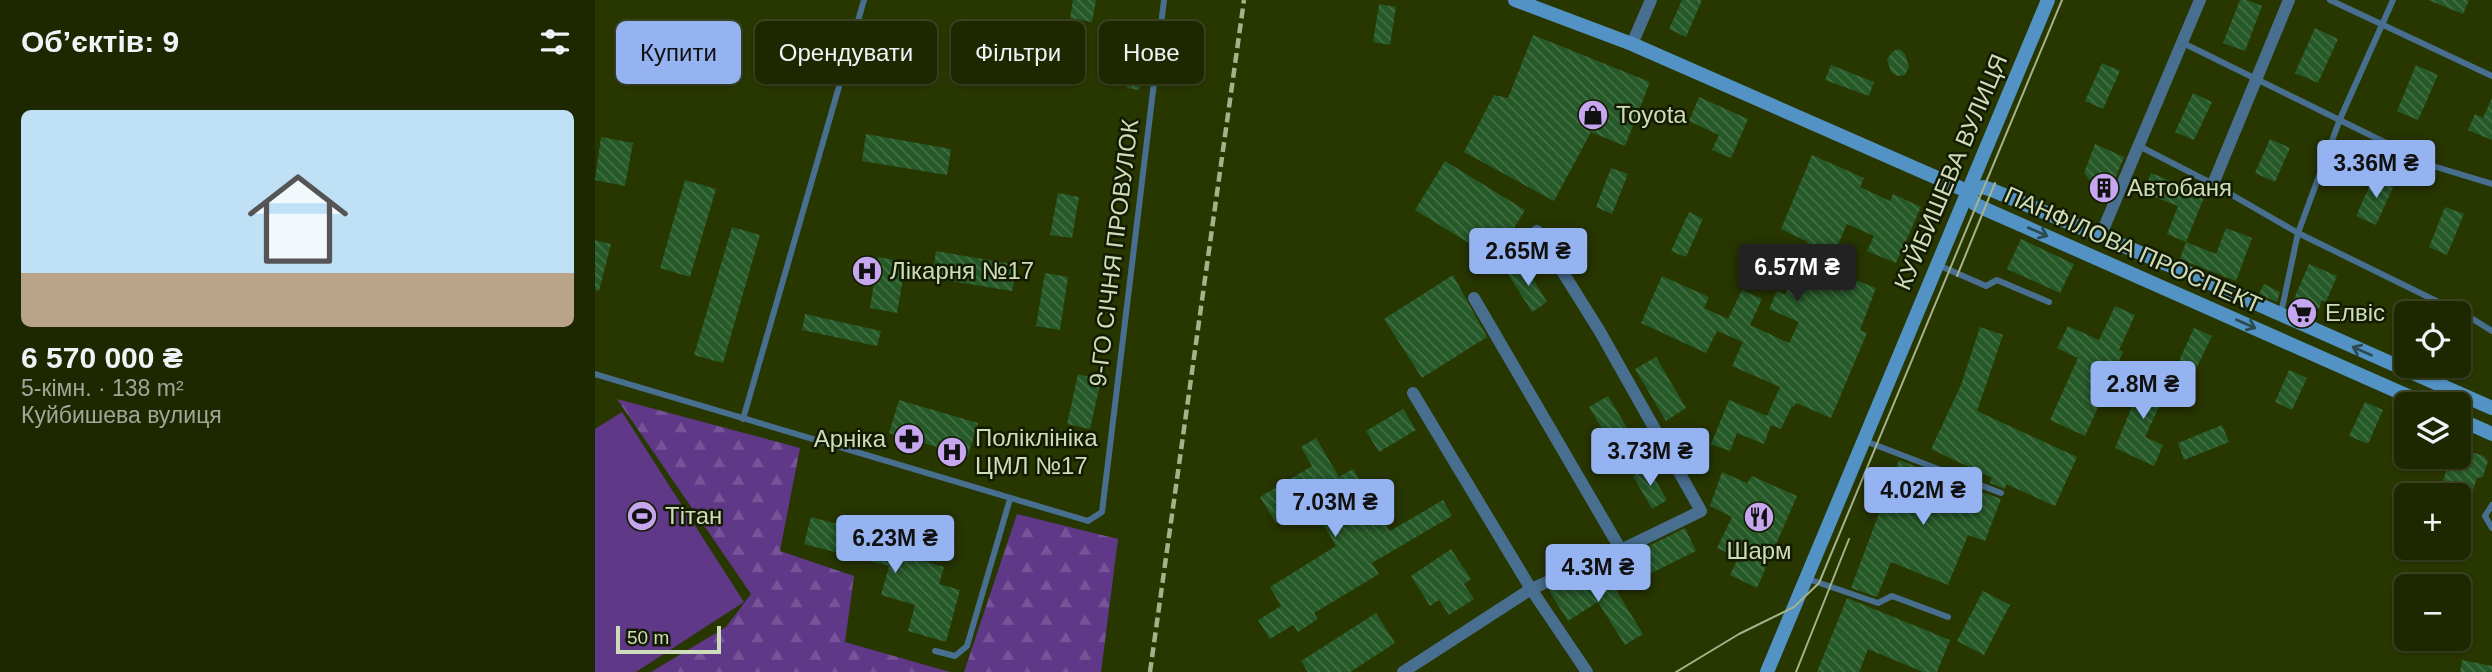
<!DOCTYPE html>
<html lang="uk">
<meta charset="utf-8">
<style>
body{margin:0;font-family:Arial,sans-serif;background:#26300a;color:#f1f3f6;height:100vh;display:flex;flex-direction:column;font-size:26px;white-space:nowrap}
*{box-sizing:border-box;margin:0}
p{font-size:23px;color:#a1a699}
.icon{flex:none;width:38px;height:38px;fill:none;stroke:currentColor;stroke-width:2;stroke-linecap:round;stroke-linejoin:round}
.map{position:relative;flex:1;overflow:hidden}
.side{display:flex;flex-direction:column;background:#1e2800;width:595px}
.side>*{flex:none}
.banner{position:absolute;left:21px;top:21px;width:665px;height:63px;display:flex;gap:14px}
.tools{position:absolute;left:1799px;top:301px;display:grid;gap:14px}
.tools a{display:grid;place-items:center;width:77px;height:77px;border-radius:10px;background:#1e2800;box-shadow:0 2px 5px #0004,0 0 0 2px #3c4422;font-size:35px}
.scale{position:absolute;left:21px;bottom:18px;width:105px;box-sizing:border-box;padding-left:7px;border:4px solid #cfdcba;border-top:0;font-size:19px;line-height:24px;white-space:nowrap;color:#cfdcba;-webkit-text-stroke:5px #131b02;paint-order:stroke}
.price{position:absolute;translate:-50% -60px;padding:0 16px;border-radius:7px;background:#95b2f1;color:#111;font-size:23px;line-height:46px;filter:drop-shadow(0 2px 4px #0008)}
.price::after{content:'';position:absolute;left:50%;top:42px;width:21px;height:16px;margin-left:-10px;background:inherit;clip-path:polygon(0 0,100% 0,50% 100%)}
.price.current{background:#222;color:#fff}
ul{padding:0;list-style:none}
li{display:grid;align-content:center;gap:14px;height:371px;padding:0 21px}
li+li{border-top:2px solid #3c4422}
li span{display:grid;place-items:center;height:217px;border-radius:10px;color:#555}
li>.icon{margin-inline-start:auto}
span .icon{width:126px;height:126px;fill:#fffc;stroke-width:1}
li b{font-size:30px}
h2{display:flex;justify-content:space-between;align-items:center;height:84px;padding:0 21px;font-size:30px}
.tag{padding:0 24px;border-radius:10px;background:#1e2800;box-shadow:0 2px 5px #0004,0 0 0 2px #3c4422;font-size:24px;line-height:63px}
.tag.current{background:#95b2f1;color:#111}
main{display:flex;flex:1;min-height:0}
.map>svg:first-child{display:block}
</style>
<main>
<section class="side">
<h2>Об’єктів: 9<svg class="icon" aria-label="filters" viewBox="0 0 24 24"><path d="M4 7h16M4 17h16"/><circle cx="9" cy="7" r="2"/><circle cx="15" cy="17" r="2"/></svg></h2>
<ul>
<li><span style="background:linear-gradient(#bfe0f5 75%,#b9a48a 0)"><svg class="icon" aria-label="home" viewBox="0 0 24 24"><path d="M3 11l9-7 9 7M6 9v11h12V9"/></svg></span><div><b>6 570 000 ₴</b><p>5-кімн. · 138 m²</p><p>Куйбишева вулиця</p></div></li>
</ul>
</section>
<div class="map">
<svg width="1897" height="672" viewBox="0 0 1897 672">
<defs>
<pattern id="forest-firs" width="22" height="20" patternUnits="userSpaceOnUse" patternTransform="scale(1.75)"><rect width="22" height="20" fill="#603888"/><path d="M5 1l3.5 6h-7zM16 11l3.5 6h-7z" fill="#765497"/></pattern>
<pattern id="building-back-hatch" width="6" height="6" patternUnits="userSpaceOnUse" patternTransform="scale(1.75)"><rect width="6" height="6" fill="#265928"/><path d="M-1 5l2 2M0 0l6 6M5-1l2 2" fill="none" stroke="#447045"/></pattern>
</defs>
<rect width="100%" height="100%" fill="#283600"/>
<!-- forest -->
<path fill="url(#forest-firs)" d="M22,399L205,448L185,551L259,576L250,642L355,672H56L131,627L156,594Z
M422,514L523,539L506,672H369Z"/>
<!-- pitch -->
<path fill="#603888" d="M27,412L149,602L41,672H0V429Z"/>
<!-- building -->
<path fill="url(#building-back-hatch)" d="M478,0H501L497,22L475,18Z
M1087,0H1107L1091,37L1074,29Z
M1645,0H1652L1667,6L1650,51L1628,43Z
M1833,0H1874L1868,14Z
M784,4L801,7L795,45L778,42Z
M1720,28L1743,39L1723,83L1700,73Z
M938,35L1055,82L1030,146L996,132L959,201L869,152L899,95L913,98Z
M1305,49L1310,54L1314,67L1310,75L1302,76L1296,72L1292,59L1298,51Z
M1507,63L1525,71L1508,109L1490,101Z
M1236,65L1279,82L1274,96L1230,80Z
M1821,65L1843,75L1823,120L1802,111Z
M534,74L546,76L544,90L532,88Z
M1598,93L1617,102L1599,140L1580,132Z
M1104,97L1153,119L1136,158L1117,150L1124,135L1094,121Z
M1897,98V140L1873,130L1880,114L1888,118Z
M271,134L356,149L352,175L267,161Z
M6,137L38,143L30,186L0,180Z
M1675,139L1695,148L1680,182L1660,173Z
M1500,144L1529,157L1511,201L1489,173Z
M1217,155L1269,178L1265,187L1295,201L1298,194L1326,207L1301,263L1272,251L1279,236L1252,224L1232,269L1281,288L1265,330L1272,333L1236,418L1201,403L1199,407L1197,406L1186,429L1176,425L1169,444L1142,433L1135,451L1116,444L1134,400L1172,416L1185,387L1137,366L1148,342L1122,331L1111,353L1046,323L1067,276L1114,297L1109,308L1133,319L1147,290L1167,299L1155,325L1194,343L1204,322L1174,309L1182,291L1190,295L1213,242L1186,229Z
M850,161L930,210L900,259L820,210Z
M1016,168L1033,174L1017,214L1001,207Z
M1556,173L1610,195L1591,242L1572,234L1583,206L1549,193Z
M1780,174L1800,183L1781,225L1761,216Z
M90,180L121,189L95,277L65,268Z
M463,193L484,197L477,238L455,235Z
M1850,207L1869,214L1852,255L1834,247Z
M1094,212L1108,219L1091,257L1076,251Z
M137,227L165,235L128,363L99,355Z
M1631,228L1657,238L1641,281L1585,259L1591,242L1621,254Z
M1426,239L1479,264L1465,293L1412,269Z
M0,240L16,244L4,291L0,290Z
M341,251L422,265L417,291L337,278Z
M283,257L311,262L302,313L275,308Z
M929,264L952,302L937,312L913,274Z
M1714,264L1742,276L1731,302L1727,300L1724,309L1699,299Z
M450,273L473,277L465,330L441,326Z
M858,275L892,337L827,378L789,319Z
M1669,284L1685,292L1682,302L1664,294Z
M1520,306L1540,315L1524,350L1528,352L1490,436L1455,420L1483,358L1462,348L1473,326L1504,340Z
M210,314L286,331L282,346L207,330Z
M1385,327L1408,335L1382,411L1482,457L1460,506L1411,484L1410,489L1395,483L1397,478L1336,449L1366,385Z
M1599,328L1617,336L1600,371L1583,363Z
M1061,357L1091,408L1071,421L1040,369Z
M1694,370L1712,378L1697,410L1680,402Z
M1551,372L1575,383L1550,437L1568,445L1559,466L1520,448Z
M483,374L506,380L495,429L472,424Z
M1013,396L1034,431L1015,442L994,407Z
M304,400L383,423L373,456L294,433Z
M1770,402L1788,410L1773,444L1754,436Z
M808,409L821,430L784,452L771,431Z
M1627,425L1634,442L1589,460L1583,443Z
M721,438L744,477L758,469L795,531L848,500L857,516L777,563L784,574L719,613L723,619L703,632L698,625L675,639L663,620L686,606L675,587L741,546L715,502L681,523L665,497L717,466L706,447Z
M1864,448L1889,456L1893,461L1888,477L1882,478L1866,526L1864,525V495H1843L1856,457H1864Z
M1304,460L1406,499L1390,541L1373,535L1353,585L1296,562L1282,597L1256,588Z
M1053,467L1072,500L1057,509L1038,476Z
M1127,472L1152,483L1157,476L1202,496L1162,588L1135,575L1143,558L1122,548L1137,517L1115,506Z
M216,517L299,539L296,552L349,567L344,584L365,590L351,642L313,631L320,605L286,595L294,566L209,544Z
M1090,528L1101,551L1038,582L1027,559Z
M856,549L876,579L869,584L879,599L854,615L844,600L835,606L816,576Z
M1010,572L1048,634L1030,645L1003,602L973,621L954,591L982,579L987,587Z
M1388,591L1415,605L1389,655L1362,641Z
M1252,598L1355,640L1342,672H1328L1273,649L1264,672H1222Z
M781,613L800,643L755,672H713L706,661Z
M1867,660L1897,666V672H1865Z"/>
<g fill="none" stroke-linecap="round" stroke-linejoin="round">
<!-- lane -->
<path stroke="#486f8f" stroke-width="6" d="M1735,0L1897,76
M1588,43L1838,166L1897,184
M1544,146L1618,184L1703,233L1876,318L1897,331
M1343,265L1391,286L1402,280L1454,302
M1686,313L1703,233L1745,119L1798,0
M0,374L493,521L507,512L569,0
M148,419L269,0
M1270,441L1406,493
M1897,505L1890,516L1897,528
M1213,579L1283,603L1297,596L1353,617
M340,651L360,656L372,646L415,499"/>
<!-- street -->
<path stroke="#486f8f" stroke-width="12" d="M1037,44L1056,0
M1618,184L1694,0
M1505,237L1605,0
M879,298L1026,550
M818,393L936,589L1026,550L1106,511L1004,330L942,231
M808,672L936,589L992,672"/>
<!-- secondary -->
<path stroke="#5292c5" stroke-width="14" d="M920,0L1037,44L1372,191
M1372,191L1388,187L1397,190L1595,274L1897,408
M1372,191L1380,204L1390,209L1831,404
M1864,419L1897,434
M1172,672L1453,0"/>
<!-- tram -->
<path stroke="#a5b28b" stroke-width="2" d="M1362,276L1400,183
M1081,672L1144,634L1199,607L1224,583L1467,0
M1201,672L1254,539"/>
<!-- rail -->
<path stroke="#a5b28b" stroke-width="4.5" stroke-dasharray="10 5" stroke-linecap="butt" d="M555,672L649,0"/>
</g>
<!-- one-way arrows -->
<defs><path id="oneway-shaft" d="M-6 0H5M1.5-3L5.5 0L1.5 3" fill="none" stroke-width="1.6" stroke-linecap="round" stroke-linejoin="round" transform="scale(1.75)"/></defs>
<g stroke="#2c4b50">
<use href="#oneway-shaft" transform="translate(1443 232) rotate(24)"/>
<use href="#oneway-shaft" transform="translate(1651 324) rotate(24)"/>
<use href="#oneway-shaft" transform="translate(1767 351) rotate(-156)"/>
</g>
<!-- icons -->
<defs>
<g id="shop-disc" transform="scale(1.575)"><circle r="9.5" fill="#c7a6f0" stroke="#131b02"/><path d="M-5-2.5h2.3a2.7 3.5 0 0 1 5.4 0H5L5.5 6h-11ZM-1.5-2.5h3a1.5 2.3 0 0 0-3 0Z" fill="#111"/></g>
<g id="building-disc" transform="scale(1.575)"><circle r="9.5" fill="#c7a6f0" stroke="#131b02"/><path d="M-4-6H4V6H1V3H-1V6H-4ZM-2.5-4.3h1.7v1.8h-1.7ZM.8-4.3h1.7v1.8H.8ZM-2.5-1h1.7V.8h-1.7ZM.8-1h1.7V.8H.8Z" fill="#111"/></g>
<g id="hospital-disc" transform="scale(1.575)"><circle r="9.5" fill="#c7a6f0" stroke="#131b02"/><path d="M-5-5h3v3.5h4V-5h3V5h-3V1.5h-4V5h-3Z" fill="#111"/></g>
<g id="supermarket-disc" transform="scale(1.575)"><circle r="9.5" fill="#c7a6f0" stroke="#131b02"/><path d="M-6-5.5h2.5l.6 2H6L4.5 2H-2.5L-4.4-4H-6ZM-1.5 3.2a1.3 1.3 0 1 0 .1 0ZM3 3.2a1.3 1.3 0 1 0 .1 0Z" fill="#111"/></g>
<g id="pharmacy-disc" transform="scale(1.575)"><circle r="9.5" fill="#c7a6f0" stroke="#131b02"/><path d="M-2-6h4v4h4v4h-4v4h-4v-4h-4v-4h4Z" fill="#111"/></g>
<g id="stadium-disc" transform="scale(1.575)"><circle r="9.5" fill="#c7a6f0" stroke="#131b02"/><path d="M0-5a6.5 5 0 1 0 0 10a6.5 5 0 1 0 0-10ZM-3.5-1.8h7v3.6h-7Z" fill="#111"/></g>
<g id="restaurant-disc" transform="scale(1.575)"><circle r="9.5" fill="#c7a6f0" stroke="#131b02"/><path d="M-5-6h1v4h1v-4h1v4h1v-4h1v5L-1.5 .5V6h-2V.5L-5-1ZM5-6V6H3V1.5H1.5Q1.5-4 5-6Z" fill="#111"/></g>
</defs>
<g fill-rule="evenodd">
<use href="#shop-disc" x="998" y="115"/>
<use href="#building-disc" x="1509" y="188"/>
<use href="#hospital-disc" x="272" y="271"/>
<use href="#supermarket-disc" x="1707" y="313"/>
<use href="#pharmacy-disc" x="314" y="439"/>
<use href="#hospital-disc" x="357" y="452"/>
<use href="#stadium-disc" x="47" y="516"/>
<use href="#restaurant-disc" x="1164" y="517"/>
</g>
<g text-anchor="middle" stroke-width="5" stroke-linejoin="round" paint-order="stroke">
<!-- poi labels -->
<g font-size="24" fill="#cfdcba" stroke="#131b02" text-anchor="start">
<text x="1021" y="123">Toyota</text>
<text x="1532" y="196">Автобаня</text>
<text x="295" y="279">Лікарня №17</text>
<text x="1730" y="321">Елвіс</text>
<text x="380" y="446">Поліклініка<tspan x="380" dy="28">ЦМЛ №17</tspan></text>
<text x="291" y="447" text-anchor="end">Арніка</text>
<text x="70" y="524">Тітан</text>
<text x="1164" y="559" text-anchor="middle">Шарм</text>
</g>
<!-- street labels -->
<g font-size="24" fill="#cfdcba" stroke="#131b02">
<text transform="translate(1356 172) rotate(-67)" y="8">КУЙБИШЕВА ВУЛИЦЯ</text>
<text transform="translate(1538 250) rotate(24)" y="8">ПАНФІЛОВА ПРОСПЕКТ</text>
<text transform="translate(519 253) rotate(-83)" y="8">9-ГО СІЧНЯ ПРОВУЛОК</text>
</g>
</g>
</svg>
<div class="tools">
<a><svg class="icon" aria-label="locate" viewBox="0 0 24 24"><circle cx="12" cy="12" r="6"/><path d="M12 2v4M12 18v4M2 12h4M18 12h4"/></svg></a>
<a><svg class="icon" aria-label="layers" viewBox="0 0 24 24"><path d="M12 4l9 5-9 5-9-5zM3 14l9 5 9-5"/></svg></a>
<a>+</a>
<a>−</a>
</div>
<div class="scale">50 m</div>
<b class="price" style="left:1781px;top:200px">3.36M ₴</b>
<b class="price" style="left:933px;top:288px">2.65M ₴</b>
<b class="price current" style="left:1202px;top:304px">6.57M ₴</b>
<b class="price" style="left:1548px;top:421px">2.8M ₴</b>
<b class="price" style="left:1055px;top:488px">3.73M ₴</b>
<b class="price" style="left:1328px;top:527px">4.02M ₴</b>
<b class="price" style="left:740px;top:539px">7.03M ₴</b>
<b class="price" style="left:300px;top:575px">6.23M ₴</b>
<b class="price" style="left:1003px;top:604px">4.3M ₴</b>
<div class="banner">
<a class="tag current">Купити</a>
<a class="tag">Орендувати</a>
<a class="tag">Фільтри</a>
<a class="tag">Нове</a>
</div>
</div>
</main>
